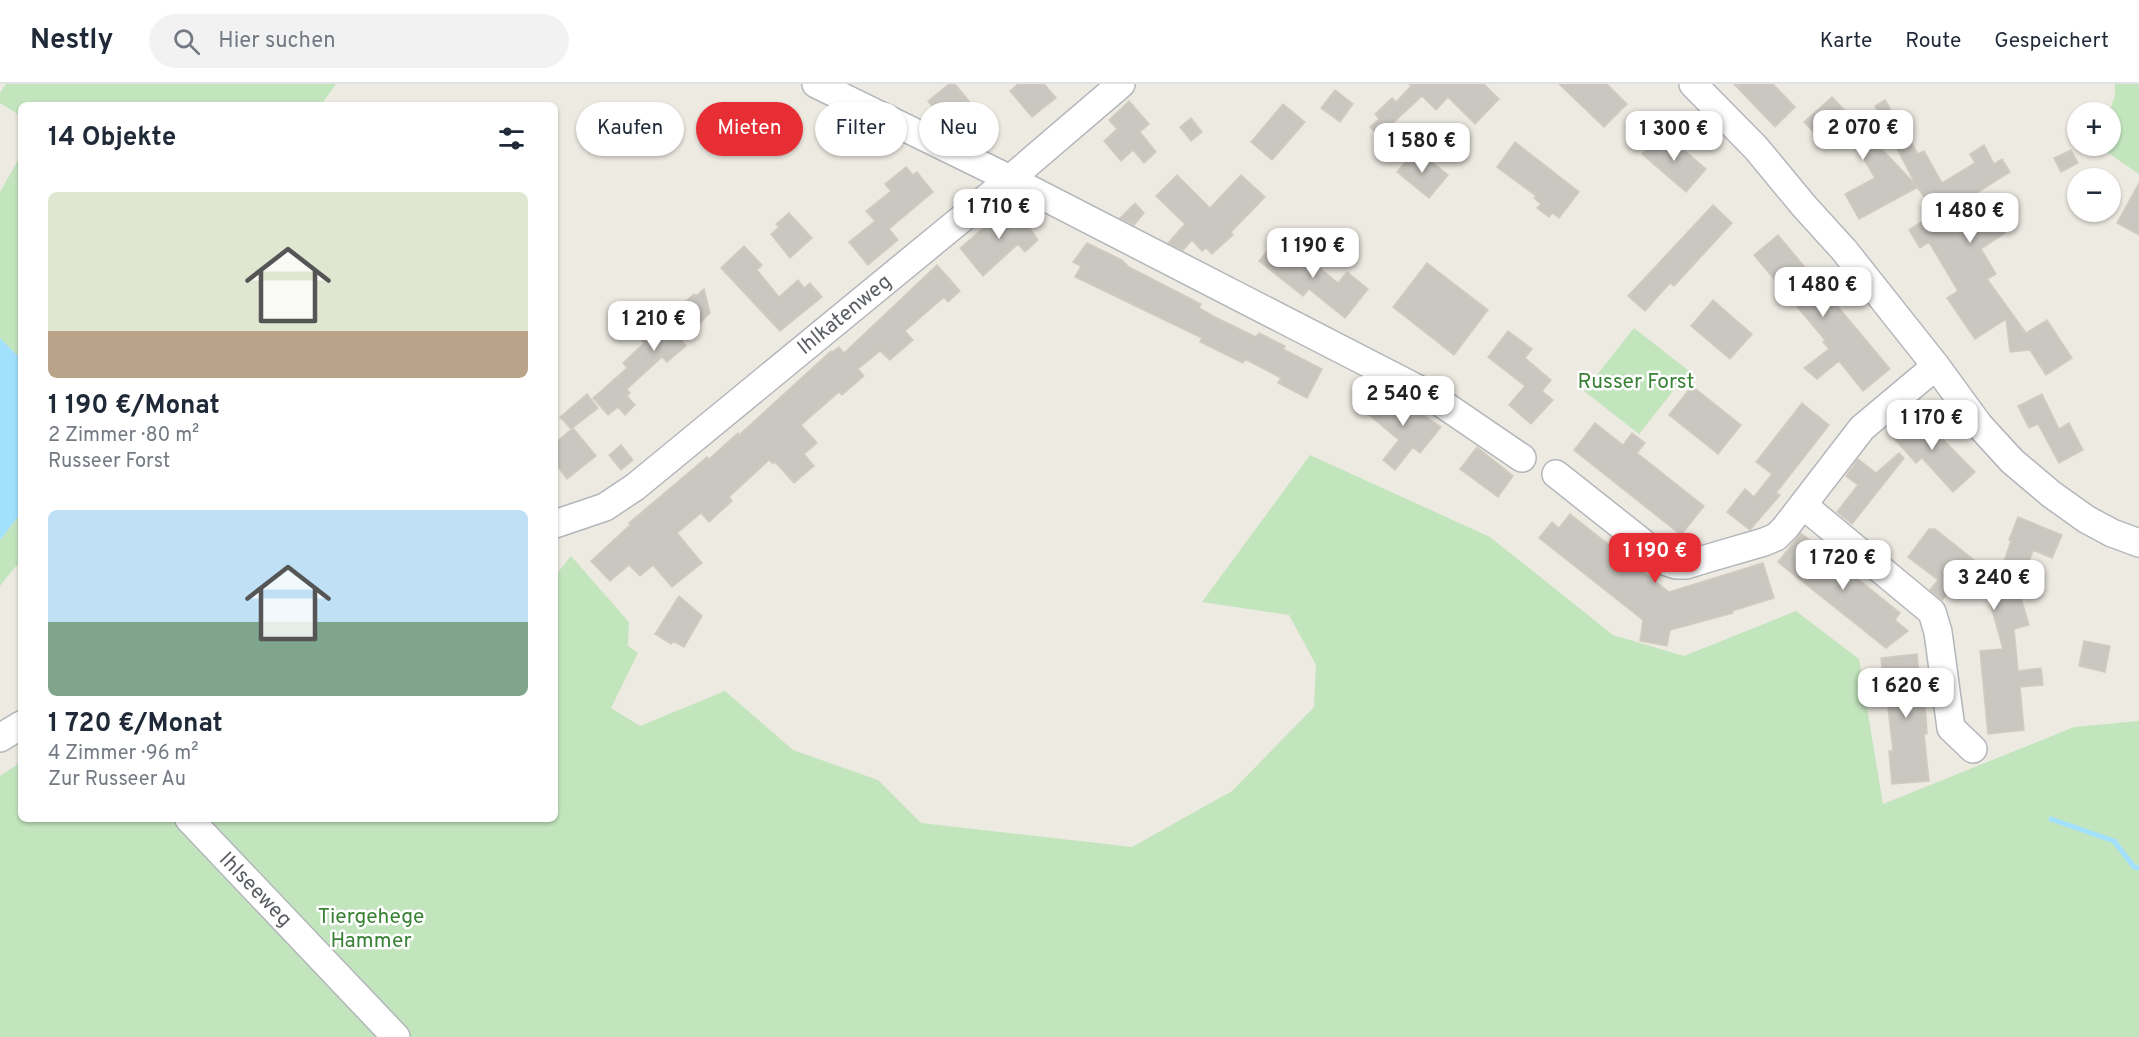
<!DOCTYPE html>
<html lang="de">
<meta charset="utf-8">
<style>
body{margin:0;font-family:Overpass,sans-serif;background:#f2f2f3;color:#1f2937;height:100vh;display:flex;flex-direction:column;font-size:22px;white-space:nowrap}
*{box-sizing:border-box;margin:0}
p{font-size:20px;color:#747a83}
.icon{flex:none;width:33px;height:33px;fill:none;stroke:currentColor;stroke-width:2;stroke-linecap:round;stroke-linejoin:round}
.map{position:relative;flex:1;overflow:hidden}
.details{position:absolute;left:18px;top:18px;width:540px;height:720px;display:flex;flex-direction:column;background:#fff;border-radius:9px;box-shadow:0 2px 4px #0004}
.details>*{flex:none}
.banner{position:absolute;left:576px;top:18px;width:570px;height:54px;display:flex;gap:12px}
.fabs{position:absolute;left:2067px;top:18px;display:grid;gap:12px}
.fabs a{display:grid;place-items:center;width:54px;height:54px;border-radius:50%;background:#fff;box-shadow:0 2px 4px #0004;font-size:30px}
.price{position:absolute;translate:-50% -51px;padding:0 14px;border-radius:12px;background:#fff;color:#222;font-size:20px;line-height:39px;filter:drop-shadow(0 2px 3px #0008)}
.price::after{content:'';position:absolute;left:50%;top:36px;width:18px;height:14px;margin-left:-9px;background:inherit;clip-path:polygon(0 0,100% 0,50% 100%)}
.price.on{background:#e82e35;color:#fff}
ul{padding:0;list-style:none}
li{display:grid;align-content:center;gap:12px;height:318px;padding:0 30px}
li span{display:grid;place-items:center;height:186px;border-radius:9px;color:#555}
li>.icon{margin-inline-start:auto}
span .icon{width:108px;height:108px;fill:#fffc;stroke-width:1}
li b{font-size:26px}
h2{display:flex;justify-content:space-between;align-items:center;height:72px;padding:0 30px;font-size:26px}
.tag{padding:0 21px;border-radius:27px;background:#fff;box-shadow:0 2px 4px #0004;font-size:21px;line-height:54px}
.tag.on{background:#e82e35;color:#fff}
header{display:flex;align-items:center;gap:36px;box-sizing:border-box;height:84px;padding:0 30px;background:#fff;border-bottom:2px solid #e0e1e3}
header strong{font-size:28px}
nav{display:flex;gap:33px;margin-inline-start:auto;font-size:21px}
.search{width:420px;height:54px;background:#f2f2f3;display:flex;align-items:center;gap:15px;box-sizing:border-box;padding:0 21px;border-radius:33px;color:#747a83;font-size:22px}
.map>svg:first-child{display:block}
</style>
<header>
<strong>Nestly</strong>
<div class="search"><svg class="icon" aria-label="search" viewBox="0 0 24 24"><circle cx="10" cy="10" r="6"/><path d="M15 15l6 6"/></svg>Hier suchen</div>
<nav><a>Karte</a><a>Route</a><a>Gespeichert</a></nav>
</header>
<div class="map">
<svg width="2139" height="953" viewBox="0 0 2139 953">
<rect width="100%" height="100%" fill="#edeae2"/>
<!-- green -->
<path fill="#c3e5be" d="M6,0H336L321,21H21V32L0,19V9Z
M2115,0H2139V90L2098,62H2110L2109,28L2115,12Z
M21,71V275L0,254V108Z
M1634,244L1689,287L1639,350L1584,307Z
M1310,371L1490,453L1613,551L1684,572L1796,527L1859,575L1883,720L2074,643L2139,637V953H0V692L21,678V735H555V492L571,472L629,538L628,562L638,569L611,624L640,642L725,607L793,666L878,696L921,739L1132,763L1232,707L1314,623L1316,581L1289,531L1202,518Z
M21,429V481L16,482L0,502V456Z"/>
<!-- water -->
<path fill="#a1e1fe" d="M0,254L21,275V429L0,456Z"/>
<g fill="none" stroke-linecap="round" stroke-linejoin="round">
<!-- stream -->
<path stroke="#a1e1fe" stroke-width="5" d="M2051,735L2114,757L2134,783L2139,784"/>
</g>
<!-- building -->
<path fill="#cac7c1" stroke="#d2cbc1" stroke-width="1.5" d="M949,0H955L973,22L949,42L928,17Z
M1018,0H1044L1056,14L1032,33L1010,7Z
M1409,0H1484L1499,15L1475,40L1448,13L1436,26L1422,12L1379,52L1370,43L1379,35L1375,30L1392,14L1396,18L1411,2Z
M1559,0H1607L1627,20L1604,43Z
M1734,0H1773L1795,23L1775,43Z
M1335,6L1353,20L1340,38L1321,24Z
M1832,13L1918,103L1859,135L1845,110L1875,94L1843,40L1823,58L1804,38Z
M1885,16L1918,70L1924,67L1942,99L1975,79L1970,70L1984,61L1994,80L2002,75L2010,88L1978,108L2005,149L1981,165L1996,190L1987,195L2026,249L2047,236L2072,274L2046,291L2030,266L2010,268L2006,235L1975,255L1947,214L1958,207L1929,158L1920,164L1909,146L1935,129L1916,101L1875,22Z
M1129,17L1149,40L1140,48L1156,68L1144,79L1133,66L1121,77L1104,57L1117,45L1109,36Z
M1283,20L1305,38L1272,76L1251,58Z
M848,33L875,47L888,60L877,69L846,35Z
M1191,34L1202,48L1191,57L1180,43Z
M1662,47L1706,85L1686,108L1642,70Z
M1515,58L1579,108L1559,134L1552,129L1549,133L1537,124L1541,120L1534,114L1536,112L1497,83Z
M1416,65L1448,91L1429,114L1397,88Z
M2071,66L2078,79L2061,88L2054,74Z
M906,83L913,91L917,88L933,108L889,145L898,156L868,181L849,158L875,137L866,127L891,107L885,100Z
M1177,91L1210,124L1241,91L1265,113L1231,148L1233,151L1212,170L1206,164L1202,167L1192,156L1183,166L1168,159L1185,140L1156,112Z
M2139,99V151L2117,139Z
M1135,119L1144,129L1134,141L1120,134Z
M1713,121L1732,139L1674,202L1670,199L1645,227L1628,212Z
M1009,122L1012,126L1015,123L1038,156L1025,168L1018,160L983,192L960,164Z
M789,129L812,154L790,174L771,150L779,143L776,140Z
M1778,151L1890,285L1863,307L1839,277L1817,295L1804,284L1829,265L1823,258L1825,256L1754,171Z
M1277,155L1306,178L1309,175L1338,199L1347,188L1368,205L1345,234L1309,205L1303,212L1259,177Z
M1087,159L1122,176L1127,181V182L1201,220L1199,224L1213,232L1256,253L1259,249L1285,262L1283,265L1322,285L1307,314L1278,299L1281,294L1245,275L1243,279L1200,258L1202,254L1075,193L1081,182L1073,178Z
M744,162L762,181L757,186L779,213L798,196L804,204L810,199L822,213L780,247L721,184Z
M1427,179L1488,226L1454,271L1393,223Z
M937,181L960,207L948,218L944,213L905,247L913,256L890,276L880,267L858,285L864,292L842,311L839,308L801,341L817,359L804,370L814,382L794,399L775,378L773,380L769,376L729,413L732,417L709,438L701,429L677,449L702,479L672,503L653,481L640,492L629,481L610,497L591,477L630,441L629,439L707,373L709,375L738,349L739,351L831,267L832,268L839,263L844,269Z
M704,205L710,229L682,257L686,262L667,278L662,273L627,305L630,309L627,312L635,321L625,331L618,323L608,331L593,314L627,284L623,279L644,259L642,257L694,210L696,212Z
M1713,216L1752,250L1730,275L1691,242Z
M1508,247L1532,265L1525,274L1551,296L1542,307L1553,316L1531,340L1509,321L1525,302L1488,273Z
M1692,302L1741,341L1718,370L1669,331Z
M1388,307L1441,343L1420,369L1413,363L1395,386L1383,376L1399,356L1369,331Z
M587,310L598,324L571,345L560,333Z
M2042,310L2059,345L2069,339L2083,366L2059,379L2038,340L2029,344L2018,322Z
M1802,319L1829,341L1776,409L1780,411L1750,446L1727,428L1745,405L1754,413L1772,390L1756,378Z
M1915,327L1975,388L1953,408L1922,374L1916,379L1890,350Z
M1595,339L1623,361L1632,349L1645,359L1637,369L1704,422L1681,451L1574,366Z
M573,344L596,372L567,395L555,379V359Z
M621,361L633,376L621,386L609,371Z
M1477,363L1513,392L1498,413L1460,385Z
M1899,369L1904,374L1852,440L1837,428L1858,401L1846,392L1858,375L1876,389Z
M1570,430L1669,508L1763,479L1774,514L1732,527L1733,529L1670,546L1667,562L1640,557L1643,536L1539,454L1552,438L1559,444Z
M2018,433L2062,451L2052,474L2033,466L2019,507L2029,541L2014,545L2018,587L2041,584L2043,601L2020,603L2024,646L1988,650L1980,567L2003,565L1980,483L1958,511L1951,506L1942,516L1930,506L1938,496L1908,473L1929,445H1935L1998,495L2011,457L2009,456Z
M1801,449L1900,529L1895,536L1908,547L1886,564L1778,478Z
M679,512L702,532L684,563L673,557L671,560L655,550Z
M2084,557L2110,562L2105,588L2079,582Z
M1917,570L1922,617H1924L1926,633L1927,650H1924L1929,697L1892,700L1889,667H1893L1886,607H1884L1881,574Z"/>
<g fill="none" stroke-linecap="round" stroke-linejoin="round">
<!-- minor casing -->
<g stroke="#b3b6ba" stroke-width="30">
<path id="minor" d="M816,0L1010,95L1428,310L1522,374
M1693,0L1756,64L1804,122L1844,166L1936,282L1979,341L2012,377L2051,410L2086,435L2112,449L2139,459
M1556,390L1667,478L1676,481H1686L1709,474L1764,458L1776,453L1785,444L1862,344L1936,282
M1803,421L1932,528L1938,548L1951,644L1973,665
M555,440L605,423L635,403L1010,95L1121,0
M0,654L21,641
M189,735L396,953"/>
</g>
<!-- minor -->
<use href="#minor" stroke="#fff" stroke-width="27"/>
</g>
<g text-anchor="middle" stroke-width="5" stroke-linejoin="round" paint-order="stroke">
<!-- street labels -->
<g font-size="21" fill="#5b5f63" stroke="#fff">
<text transform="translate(844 230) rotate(-39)" y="7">Ihlkatenweg</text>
<text transform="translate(256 805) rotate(46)" y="7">Ihlseeweg</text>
</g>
<!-- park labels -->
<g font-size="21" fill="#398134" stroke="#fff">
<text x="1636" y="304">Russer Forst</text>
<text x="371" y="839">Tiergehege<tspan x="371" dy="24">Hammer</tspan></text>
</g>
</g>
</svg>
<div class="fabs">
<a>+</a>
<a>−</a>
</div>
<b class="price" style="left:1863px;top:77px">2 070 €</b>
<b class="price" style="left:1674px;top:78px">1 300 €</b>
<b class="price" style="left:1422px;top:90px">1 580 €</b>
<b class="price" style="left:999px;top:156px">1 710 €</b>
<b class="price" style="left:1970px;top:160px">1 480 €</b>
<b class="price" style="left:1313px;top:195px">1 190 €</b>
<b class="price" style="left:1823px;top:234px">1 480 €</b>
<b class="price" style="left:654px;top:268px">1 210 €</b>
<b class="price" style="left:1403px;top:343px">2 540 €</b>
<b class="price" style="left:1932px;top:367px">1 170 €</b>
<b class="price on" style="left:1655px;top:500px">1 190 €</b>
<b class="price" style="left:1843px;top:507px">1 720 €</b>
<b class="price" style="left:1994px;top:527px">3 240 €</b>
<b class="price" style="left:1906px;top:635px">1 620 €</b>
<div class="banner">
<a class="tag">Kaufen</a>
<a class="tag on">Mieten</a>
<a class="tag">Filter</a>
<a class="tag">Neu</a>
</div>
<section class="details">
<h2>14 Objekte<svg class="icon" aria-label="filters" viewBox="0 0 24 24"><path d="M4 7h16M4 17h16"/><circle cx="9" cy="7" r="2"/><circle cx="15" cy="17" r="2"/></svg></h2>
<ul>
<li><span style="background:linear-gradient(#dfe7d0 75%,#b9a48a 0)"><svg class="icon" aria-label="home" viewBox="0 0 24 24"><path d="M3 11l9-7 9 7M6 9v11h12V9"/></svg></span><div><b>1 190 €/Monat</b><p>2 Zimmer · 80 m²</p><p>Russeer Forst</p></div></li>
<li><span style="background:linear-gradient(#bfe0f5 60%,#7fa58c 0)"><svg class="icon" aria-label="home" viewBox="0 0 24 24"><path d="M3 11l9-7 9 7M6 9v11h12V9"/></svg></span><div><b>1 720 €/Monat</b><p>4 Zimmer · 96 m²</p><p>Zur Russeer Au</p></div></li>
</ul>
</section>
</div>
